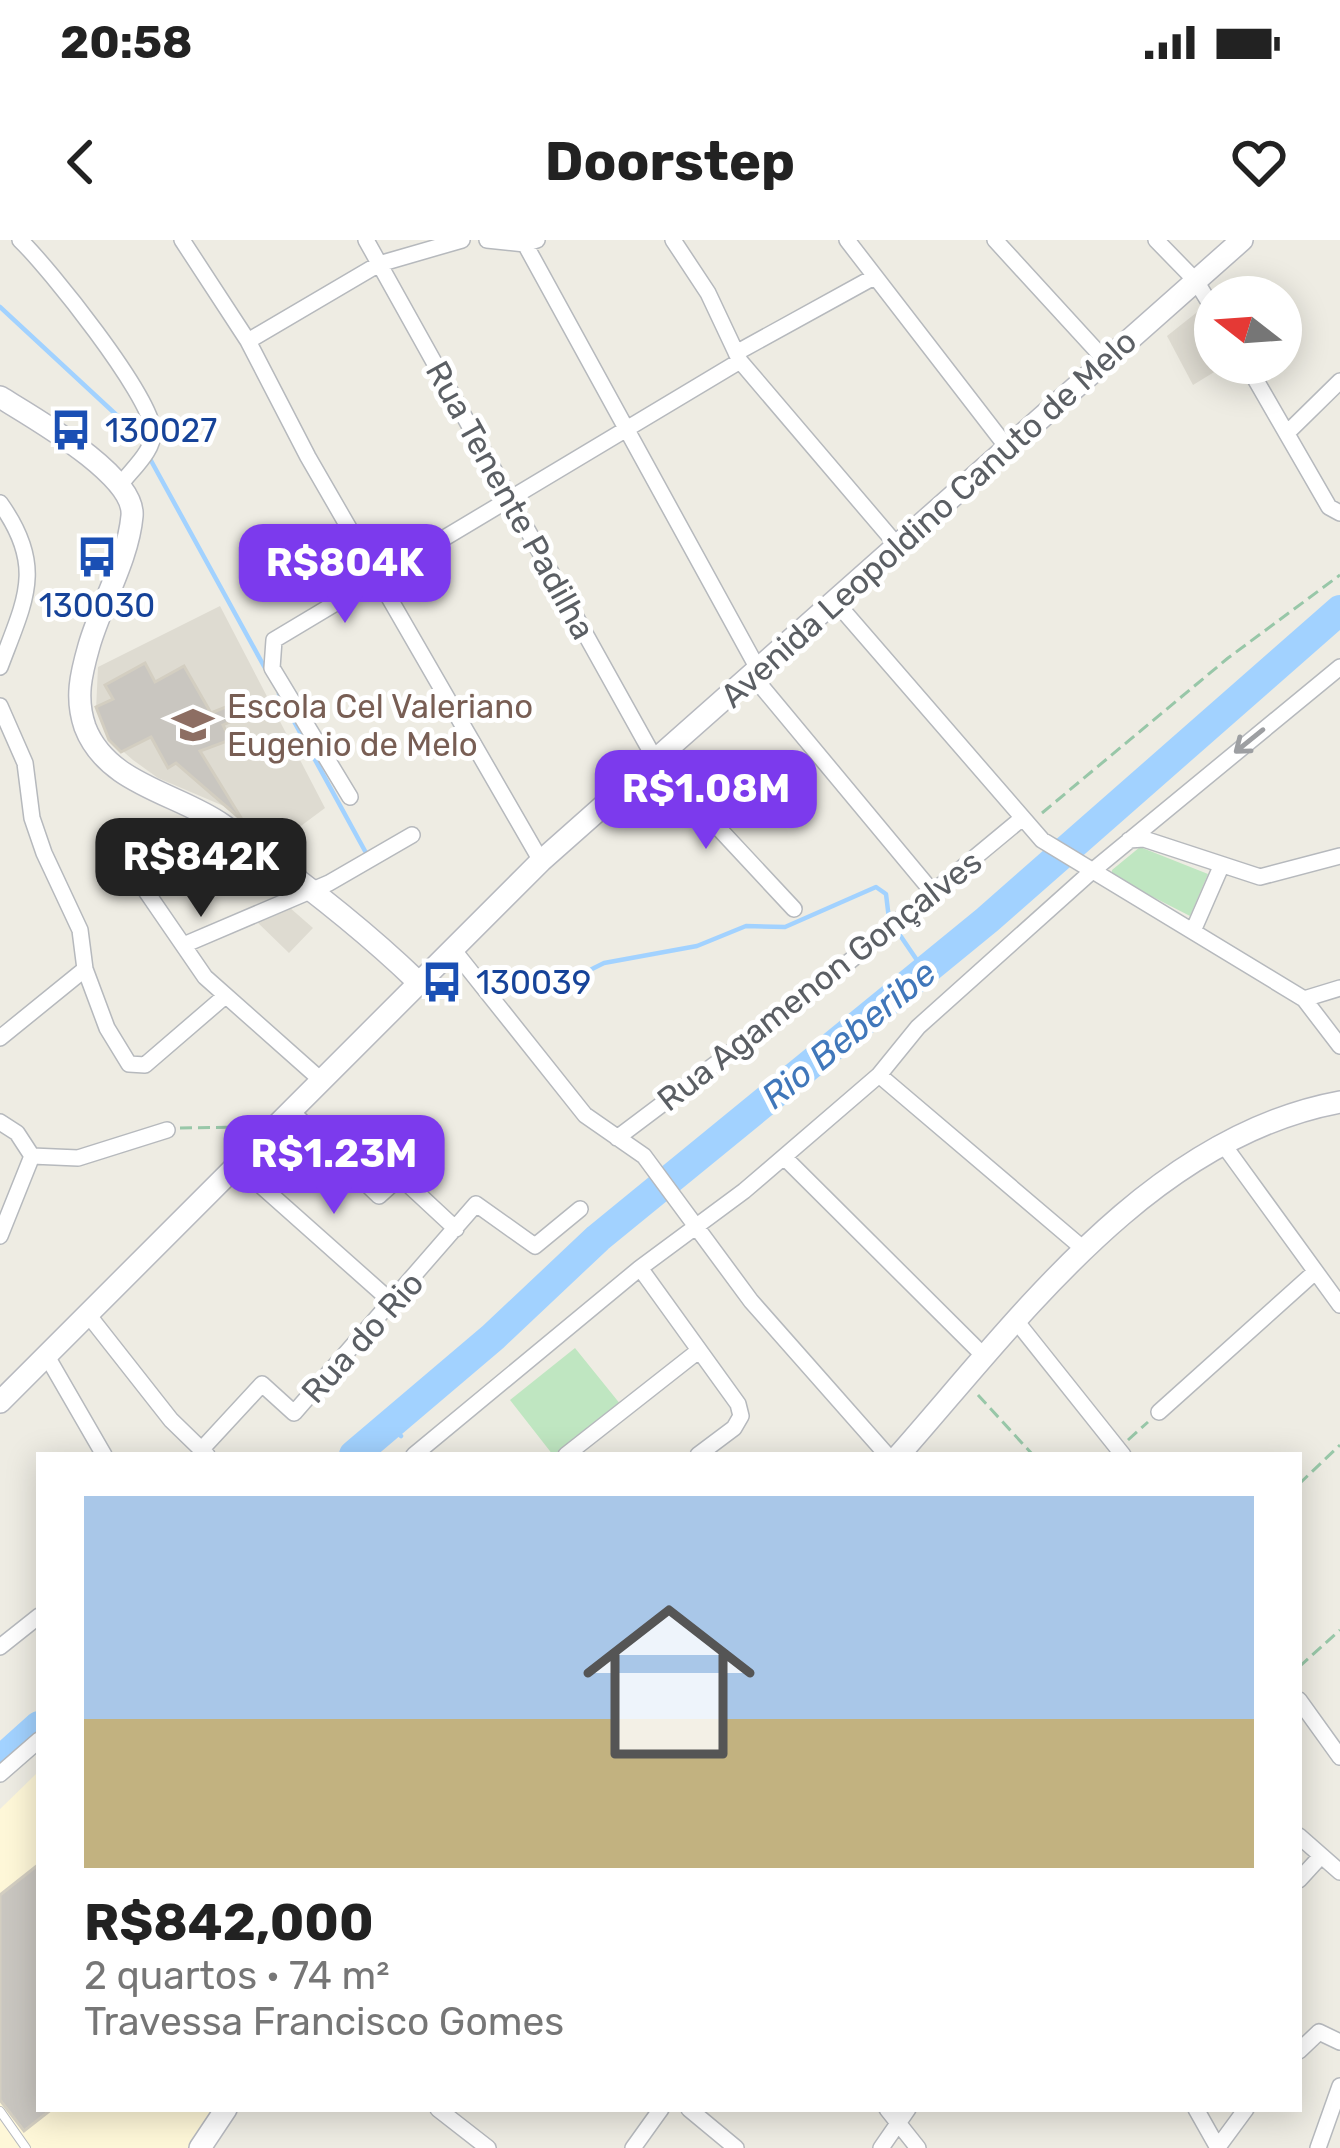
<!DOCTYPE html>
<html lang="pt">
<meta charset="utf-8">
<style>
body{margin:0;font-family:Rubik,sans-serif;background:#f2f2f2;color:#222;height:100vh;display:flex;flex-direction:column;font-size:45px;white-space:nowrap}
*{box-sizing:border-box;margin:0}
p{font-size:39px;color:#767676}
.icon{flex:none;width:66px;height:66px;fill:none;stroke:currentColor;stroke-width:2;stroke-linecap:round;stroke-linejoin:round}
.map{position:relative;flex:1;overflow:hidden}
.drawer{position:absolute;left:36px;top:1212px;width:1266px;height:660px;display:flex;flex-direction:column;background:#fff;border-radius:0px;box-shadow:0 6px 30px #0003}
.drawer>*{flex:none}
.needle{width:78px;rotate:287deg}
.fabs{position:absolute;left:1194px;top:36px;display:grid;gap:24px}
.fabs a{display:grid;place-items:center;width:108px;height:108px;border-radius:50%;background:#fff;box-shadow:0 6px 30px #0003;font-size:60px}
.price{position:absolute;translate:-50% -102px;padding:0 27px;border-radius:24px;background:#7c3aed;color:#fff;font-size:39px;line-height:78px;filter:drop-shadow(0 3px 6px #0008)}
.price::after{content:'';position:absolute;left:50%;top:72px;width:36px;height:27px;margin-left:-18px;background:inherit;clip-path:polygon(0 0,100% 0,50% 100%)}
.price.selected{background:#222;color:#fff}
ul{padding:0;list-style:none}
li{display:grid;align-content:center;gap:24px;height:636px;padding:0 48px}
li+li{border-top:3px solid #e0e0e0}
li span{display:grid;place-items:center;height:372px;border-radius:0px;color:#555}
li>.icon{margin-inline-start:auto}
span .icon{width:216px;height:216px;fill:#fffc;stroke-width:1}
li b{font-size:51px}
.status{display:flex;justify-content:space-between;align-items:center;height:84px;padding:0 60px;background:#fff;direction:ltr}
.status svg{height:33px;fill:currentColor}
header{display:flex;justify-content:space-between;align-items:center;height:156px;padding:0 48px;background:#fff;font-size:54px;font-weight:700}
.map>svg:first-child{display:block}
</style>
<div class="status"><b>20:58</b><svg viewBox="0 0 49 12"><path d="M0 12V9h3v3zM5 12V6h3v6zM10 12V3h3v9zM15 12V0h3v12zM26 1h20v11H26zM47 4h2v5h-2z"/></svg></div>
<header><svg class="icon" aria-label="back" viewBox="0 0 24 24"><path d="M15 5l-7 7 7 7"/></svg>Doorstep<svg class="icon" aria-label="heart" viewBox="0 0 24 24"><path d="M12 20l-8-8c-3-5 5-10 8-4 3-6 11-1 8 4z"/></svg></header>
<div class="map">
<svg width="1340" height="1908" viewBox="0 0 1340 1908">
<rect width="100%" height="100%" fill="#eeece3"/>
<!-- commercial -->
<path fill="#fef7d8" d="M37,1533L39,1869H219L193,1908H0V1569Z"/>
<!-- education -->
<path fill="#dedbd1" d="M1201,69L1215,94V123H1229L1193,145L1167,96Z
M220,366L325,568L278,603L226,567L158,538L133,520L110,500L96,470L98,427Z
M289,667L313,688L289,713L255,680Z"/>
<!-- green -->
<path fill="#bfe6c1" d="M1140,607L1208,634L1190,676L1112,636V630Z
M575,1108L621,1165L553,1215L510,1160Z"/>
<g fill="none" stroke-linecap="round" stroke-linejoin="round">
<!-- stream -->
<path stroke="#a2d2ff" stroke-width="4.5" d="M0,67L137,194
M149,217L265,428
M279,454L365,611
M548,751L604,723L697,706L746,686L785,687L876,647L886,654L889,679L923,729
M388,1185L401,1196"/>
<!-- river -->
<path stroke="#a2d2ff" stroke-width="30" d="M354,1215L493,1097L598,998L987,680L1340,370
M0,1521L39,1486"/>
</g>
<!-- building -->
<path fill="#c9c6c0" stroke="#d3cec1" stroke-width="3" d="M145,423L155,442L184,426L211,473L233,464L241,477L223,485L230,500L200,511L243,581L176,523L168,528L151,497L121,512L109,500L96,467L113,459L105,445Z
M39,1624V1869H52L24,1891L0,1860V1655Z"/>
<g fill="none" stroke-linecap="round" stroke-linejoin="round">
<!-- lane casing -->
<g stroke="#b6b9bd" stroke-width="10">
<path id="lane" d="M0,1871L26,1908"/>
</g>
<!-- street casing -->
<g stroke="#b6b9bd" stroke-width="18">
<path id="street" d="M20,0C49,28 149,153 153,190C155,210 132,229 121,244
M182,0L248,101L308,217L541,621
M366,0L656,521L794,669
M487,0L525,4L537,0
M673,0L708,53L740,121L896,304
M847,0L1006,206
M995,0L1105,120
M1156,0L1196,41L1215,72
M525,4L758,429L762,447L935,655
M248,101L379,24L462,0
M736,113L874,37
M1246,123L1329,267L1340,273
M1287,193L1340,141
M0,263C46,327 25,360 0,427
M834,360L1042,600L1304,759L1340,806
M0,466L25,523L32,578L44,613L80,690L85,729L107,788L129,824L145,825L224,757
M350,557L272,428L274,400L740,121
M1129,600L1144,599L1260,637L1340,616
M137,638L205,737L321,840
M1193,691L1220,629
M186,704L329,643L412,595
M452,708L585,875L644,916L751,1061L887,1215
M1304,759L1340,748
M0,798L85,729
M879,835L1086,1011
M291,871L379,956L400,937L456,989
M0,882L17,893L32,916L78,918L167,890
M617,898L827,740L1020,580
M1223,904L1340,1065
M784,917L985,1117
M240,927L394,1064
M0,996L32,916
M640,1028L738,1164L741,1176L734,1188L698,1215
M90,1077L171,1180L207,1215
M1017,1082L1123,1215
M48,1118L104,1215
M1159,1172L1315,1032
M201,1210L262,1144L294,1173L476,964L535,1006L580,969
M414,1215L640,1028L744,951L879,835L918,787L1091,632L1340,427
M566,1215L697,1112
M0,1407L39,1376
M1299,1460L1340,1517
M0,1534L39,1500
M1299,1596L1340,1632
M1299,1640L1321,1616
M1299,1811L1319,1792L1340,1802
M438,1869L488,1908
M689,1869L736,1908
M887,1869L918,1908
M1196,1869L1218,1908
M1218,1907L1246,1869
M633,1908L661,1869
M881,1908L908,1869
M1318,1908L1340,1846"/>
</g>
<!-- secondary casing -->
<g stroke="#b7b9bf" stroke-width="24">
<path id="secondary" d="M0,157C32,177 136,235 132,276C128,320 101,364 89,406C81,434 75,458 85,487C107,545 178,553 223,585C291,633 357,683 416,740
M0,1162L541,621L1242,0
M899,1215C1019,1079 1150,897 1340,862
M200,1908L226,1869"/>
</g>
<!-- path -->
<path stroke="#98c7a8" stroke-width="3" stroke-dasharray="12 6" stroke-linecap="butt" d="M1042,573L1228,418L1340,335
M180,888L248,887
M978,1155L1033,1215
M1128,1200L1148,1182
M1299,1244L1340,1205
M1299,1427L1340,1390"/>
<!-- lane -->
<use href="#lane" stroke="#fff" stroke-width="8"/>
<!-- street -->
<use href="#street" stroke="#fff" stroke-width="15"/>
<!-- secondary -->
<use href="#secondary" stroke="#fff" stroke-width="21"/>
</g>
<!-- one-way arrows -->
<defs><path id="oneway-shaft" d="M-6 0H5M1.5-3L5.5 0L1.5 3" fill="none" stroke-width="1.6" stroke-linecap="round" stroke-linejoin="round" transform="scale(3)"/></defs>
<use stroke="#9d9fa2" href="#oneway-shaft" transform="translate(1249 501) rotate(141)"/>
<!-- icons -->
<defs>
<g id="bus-bare" transform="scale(3.24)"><path d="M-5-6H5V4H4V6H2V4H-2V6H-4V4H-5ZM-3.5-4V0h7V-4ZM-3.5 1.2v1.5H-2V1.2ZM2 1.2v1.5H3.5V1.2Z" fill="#1a4fb4" stroke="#fff" stroke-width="2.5" paint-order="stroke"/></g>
<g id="school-bare" transform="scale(3.24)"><path d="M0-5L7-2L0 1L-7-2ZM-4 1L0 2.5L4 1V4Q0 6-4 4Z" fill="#8d6e63" stroke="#fff" stroke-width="2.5" paint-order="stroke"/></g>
</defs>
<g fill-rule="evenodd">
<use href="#bus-bare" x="71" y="190"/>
<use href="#bus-bare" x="97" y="317"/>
<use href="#school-bare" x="193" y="485"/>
<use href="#bus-bare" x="442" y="742"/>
</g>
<g text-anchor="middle" stroke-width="10" stroke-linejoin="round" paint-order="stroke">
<!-- transit labels -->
<g font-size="33" fill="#164399" stroke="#fff" text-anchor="start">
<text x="105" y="202">130027</text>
<text x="97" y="377" text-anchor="middle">130030</text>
<text x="476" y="754">130039</text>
</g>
<!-- street labels -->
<g font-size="33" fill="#5b5f64" stroke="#fff">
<text transform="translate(511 260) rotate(61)" y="12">Rua Tenente Padilha</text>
<text transform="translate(928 278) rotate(-42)" y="12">Avenida Leopoldino Canuto de Melo</text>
<text transform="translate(819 740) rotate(-38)" y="12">Rua Agamenon Gonçalves</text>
<text transform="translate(362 1097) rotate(-48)" y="12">Rua do Rio</text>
</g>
<!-- education labels -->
<g font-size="33" fill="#785e54" stroke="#fff" text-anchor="start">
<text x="227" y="478">Escola Cel Valeriano<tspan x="227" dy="38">Eugenio de Melo</tspan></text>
</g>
<!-- water labels -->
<g font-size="36" font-style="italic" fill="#4077ba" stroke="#fff">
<text transform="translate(848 794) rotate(-39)" y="13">Rio Beberibe</text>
</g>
</g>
</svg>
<div class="fabs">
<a><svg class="needle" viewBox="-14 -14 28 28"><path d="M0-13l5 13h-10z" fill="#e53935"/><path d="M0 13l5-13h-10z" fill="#767676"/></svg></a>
</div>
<b class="price" style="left:345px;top:386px">R$804K</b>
<b class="price" style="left:706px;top:612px">R$1.08M</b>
<b class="price selected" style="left:201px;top:680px">R$842K</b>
<b class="price" style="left:334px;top:977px">R$1.23M</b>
<section class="drawer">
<ul>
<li><span style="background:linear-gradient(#a9c7e8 60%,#c2b280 0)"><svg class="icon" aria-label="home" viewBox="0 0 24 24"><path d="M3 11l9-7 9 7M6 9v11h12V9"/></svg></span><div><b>R$842,000</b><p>2 quartos · 74 m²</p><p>Travessa Francisco Gomes</p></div></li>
</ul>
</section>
</div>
